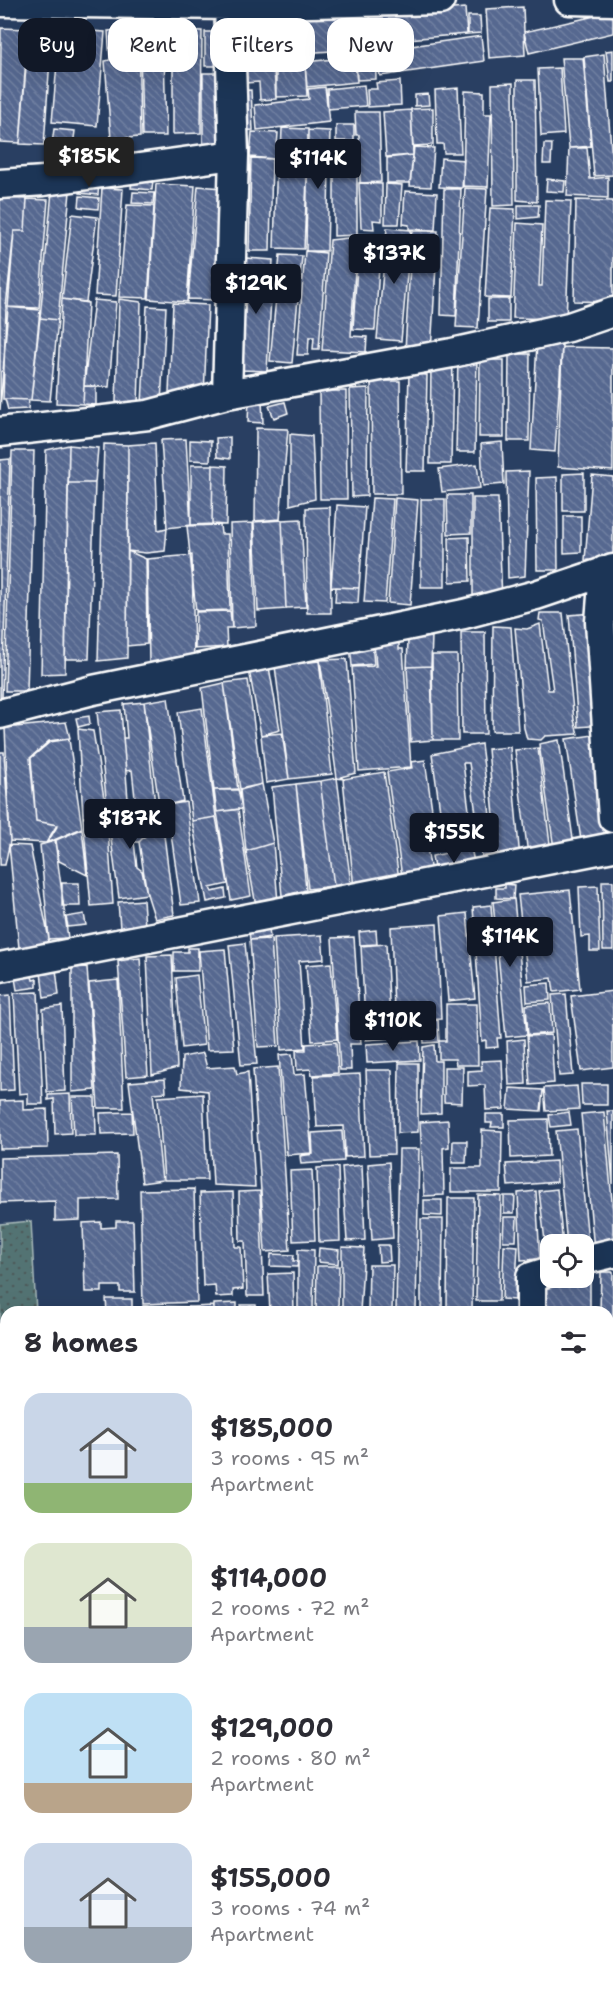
<!DOCTYPE html>
<meta charset="utf-8">
<style>
body{margin:0;font-family:"Shantell Sans",sans-serif;background:#f2f2f3;color:#2b2b33;height:100vh;display:flex;flex-direction:column;font-size:22px;white-space:nowrap}
*{box-sizing:border-box;margin:0}
p{font-size:20px;color:#7c7c81}
.icon{flex:none;width:33px;height:33px;fill:none;stroke:currentColor;stroke-width:2;stroke-linecap:round;stroke-linejoin:round}
.map{position:relative;flex:1;overflow:hidden}
.side{position:absolute;left:0px;top:1306px;width:614px;height:686px;display:flex;flex-direction:column;background:#fff;border-radius:18px 18px 0 0;box-shadow:0 6px 24px #0002}
.side>*{flex:none}
.top-card{position:absolute;left:18px;top:18px;width:578px;height:54px;display:flex;gap:12px}
.buttons{position:absolute;left:540px;top:1234px;display:grid;gap:12px}
.buttons a{display:grid;place-items:center;width:54px;height:54px;border-radius:12px;background:#fff;box-shadow:0 6px 24px #0002;font-size:30px}
.price{position:absolute;translate:-50% -51px;padding:0 14px;border-radius:6px;background:#111827;color:#fff;font-size:20px;line-height:39px;filter:drop-shadow(0 2px 3px #0008)}
.price::after{content:'';position:absolute;left:50%;top:36px;width:18px;height:14px;margin-left:-9px;background:inherit;clip-path:polygon(0 0,100% 0,50% 100%)}
.price.on{background:#222;color:#fff}
ul{padding:0;list-style:none}
li{display:flex;align-items:center;gap:18px;height:150px;padding:0 24px}
li span{display:grid;place-items:center;flex:none;width:168px;height:120px;border-radius:18px;color:#555}
li>.icon{margin-inline-start:auto}
span .icon{width:72px;height:72px;fill:#fffc;stroke-width:1}
li b{font-size:26px}
h2{display:flex;justify-content:space-between;align-items:center;height:72px;padding:0 24px;font-size:26px}
.tag{padding:0 21px;border-radius:18px;background:#fff;box-shadow:0 6px 24px #0002;font-size:21px;line-height:54px}
.tag.on{background:#111827;color:#fff}
.map>svg:first-child{display:block}
</style>
<div class="map">
<svg width="613" height="1991" viewBox="0 0 613 1991">
<defs>
<pattern id="grass-dots" width="8" height="8" patternUnits="userSpaceOnUse" patternTransform="scale(1.5)"><rect width="8" height="8" fill="#527373"/><path d="M2 2h.1M6 6h.1" fill="none" stroke="#4e5a5a" stroke-width="1.8" stroke-linecap="round"/></pattern>
<pattern id="building-back-hatch" width="6" height="6" patternUnits="userSpaceOnUse" patternTransform="scale(1.5)"><rect width="6" height="6" fill="#576890"/><path d="M-1 5l2 2M0 0l6 6M5-1l2 2" fill="none" stroke="#707fa1"/></pattern>
</defs>
<rect width="100%" height="100%" fill="#293f62"/>
<filter id="ink" filterUnits="userSpaceOnUse"><feTurbulence type="fractalNoise" baseFrequency=".0167" numOctaves="2"/><feDisplacementMap in="SourceGraphic" scale="12" xChannelSelector="R" yChannelSelector="G"/><feConvolveMatrix kernelMatrix="1 2 1 2 8 2 1 2 1" color-interpolation-filters="sRGB"/></filter>
<g filter="url(#ink)">
<!-- grass -->
<path fill="url(#grass-dots)" stroke="#a8b9b9" stroke-width="1.5" d="M31,1221L36,1312H6V1348L0,1350V1224Z"/>
<!-- building -->
<path fill="url(#building-back-hatch)" stroke="#fff" stroke-width="1.5" d="M523,7L525,55L489,58L486,9Z
M465,8L467,34L372,42L370,16Z
M613,12V33L529,53L524,32Z
M344,14L347,50L286,54L283,18Z
M468,16H480L481,33L468,34Z
M160,25H170V41L142,42V32H157Z
M258,26V31L283,29L284,54L233,57L232,27Z
M350,27H364V37H371V44L351,45Z
M1,28L28,29L20,143L0,142Z
M29,29L52,30L44,145L20,144Z
M60,29L105,32L97,126L52,122Z
M138,29L140,137L111,139L105,61L110,60L108,31Z
M173,30L202,31L201,133L173,134Z
M205,32H227V66H205Z
M481,36L484,61L380,76L376,51Z
M140,45H152L153,49H164L166,136H142Z
M375,48L376,79L357,80L356,49Z
M613,50V82H610L606,51Z
M604,54L613,175L594,176L584,57Z
M273,56L276,99L260,100L259,82L245,83L243,59Z
M354,57L357,82L307,87L305,62Z
M561,58H583L591,146L569,148Z
M305,63L307,96L276,97V67Z
M560,68L564,134L541,136L538,69Z
M203,73H229L231,145L203,146Z
M517,80H535L537,202L517,200Z
M400,81L401,105L368,107L367,89H377L376,83Z
M513,83L514,205L493,206L492,84Z
M364,85L366,106L328,109L327,89Z
M325,87L329,122L257,130L255,105L309,99L308,89Z
M458,88L461,153H444L443,144H437L435,90Z
M251,90L253,130L237,131L235,91Z
M465,91L484,92V114H491L488,187L463,186Z
M428,94L429,105L415,106V95Z
M433,108V145L413,146L411,109Z
M411,110L413,155L386,157L383,112Z
M355,112H379L381,182L360,183L359,135H356Z
M336,125H354V141H336Z
M282,128L308,129V154L281,153Z
M54,129L75,131L73,146L52,144Z
M308,130L330,131L327,251H306Z
M252,132L278,133L276,159L250,157Z
M544,144H552L551,164H543Z
M334,145H357V235L334,236Z
M414,147L434,148L431,187L410,186Z
M569,148H587L590,179L608,177V198L567,196Z
M277,154H308L304,249L274,248Z
M413,155L410,183H387V158Z
M251,158L272,159L270,251H249Z
M441,158L464,160L462,188L439,187Z
M132,178L153,180L152,190L131,188Z
M547,179L565,181L564,192L546,191Z
M80,182L99,183L98,195L80,193Z
M359,183L382,184V221L373,220L374,229L361,228Z
M156,184L195,186L187,302L149,299Z
M386,184L402,185L399,224H385Z
M198,186L223,188L216,300L188,299Z
M102,188L123,189L116,296L95,295Z
M465,188L487,189L478,328L456,327Z
M444,189H461L456,316L441,315Z
M52,191L70,192L58,320L40,318Z
M405,191L437,193L435,230L409,229V225L403,224Z
M133,192L154,193L153,204L132,203Z
M80,196L99,198L98,209L79,207Z
M0,198L27,199L25,231H14L0,410Z
M27,199L48,200L39,308L6,307L14,231H25Z
M545,200L571,201L566,319L513,318L517,223L542,225L539,286H542Z
M576,200L613,201V302L574,301Z
M127,205L154,206L148,298L119,297Z
M518,205H539L538,217L518,219Z
M490,208L515,209L511,298L485,297Z
M72,214L97,217L86,302L62,299Z
M387,228L411,230L401,341L377,339Z
M412,231H438L431,352L405,350Z
M359,234L381,235L375,330L353,329Z
M357,237L351,336L367,337L366,352L322,350L330,240Z
M305,251L326,253L319,349H313L314,337H309L308,355H297Z
M280,255L302,256L292,363L270,361Z
M246,258L273,260L267,371L240,370Z
M62,299L88,303L83,404L56,403Z
M119,299L141,302L138,406L116,402Z
M488,299H509V322H488Z
M94,300L116,302L109,387L84,386Z
M173,303L208,305L204,395L169,393Z
M147,306L166,307L161,404H142Z
M6,307L40,310L31,400L3,399Z
M40,318L58,320L50,401L31,400Z
M537,343L562,345L555,452L531,450Z
M562,347L613,348V471L558,467Z
M509,354H530L529,441H508Z
M458,357H477L475,452H456Z
M431,359H453L451,464H430Z
M480,360H504V437H479Z
M409,374L427,375L425,471H406Z
M371,381H400L401,494H372Z
M84,386H96V405L83,404Z
M368,388L367,496L352,497L350,389Z
M319,391H346L347,499H320Z
M249,398L262,400L263,423L248,422Z
M5,399L29,400L28,409L8,410Z
M285,402L288,413L274,418L269,406Z
M256,428L288,429L280,519L255,521Z
M290,434L312,436L315,499L290,505Z
M230,437V459L217,457L216,438Z
M186,439L191,525L167,528L161,440Z
M190,440L211,441L210,461L190,460Z
M502,442L504,484L483,486L481,444Z
M155,443L158,530L167,528L165,551L146,553L128,551V445Z
M104,444L128,445L127,658L98,661Z
M69,445L65,673L41,674L46,450Z
M69,445L98,448L95,483H68Z
M12,451H34L27,691H5Z
M10,459L2,698H0V460Z
M477,464L480,488L442,492L439,469Z
M191,465H213L212,524L191,525Z
M213,465L227,466L226,525L212,524Z
M529,471L525,576L508,578L506,472Z
M584,473V511H563V474Z
M592,475L613,477V562L585,560Z
M557,477L558,570H537L536,478Z
M68,483H95L89,659H65Z
M447,495H471V533L448,534Z
M372,498L393,499L385,603L364,602Z
M395,498L418,500L410,605L388,603Z
M473,498H498L502,601L473,607Z
M421,499H445V587H421Z
M337,505L365,507L359,588L331,587Z
M330,507L331,613H307L306,508Z
M564,516H581V552L564,553Z
M301,519L306,607L286,608L282,520Z
M282,520L286,609L258,611L254,522Z
M253,523L256,626L232,628L230,524Z
M220,525L221,534H228L230,610L196,611L187,526Z
M469,537L470,581L450,582L449,538Z
M128,551L146,559L147,644L127,646Z
M192,555L194,662L149,663L147,559Z
M336,587L359,588L358,603L335,602Z
M230,611L232,628H226L227,647L195,649L196,612Z
M540,613H563L574,720L578,734L545,736L541,740L527,739L524,728L515,628L527,629L540,624L548,690H553L543,621L539,620Z
M594,613L603,725L578,727L569,615Z
M493,626L511,627L518,731H492Z
M461,632H485L486,734H462Z
M413,635H432L431,666L407,667L408,640H413Z
M372,643L374,664L352,666L350,645Z
M399,643V649H403L411,767L359,771L352,667L376,666L374,644Z
M432,655H457L458,740H433Z
M347,659L356,773L341,777L343,779L337,778L320,660Z
M319,661L332,774L289,779L275,666Z
M431,666L433,740L411,742L407,667Z
M269,667L280,730L261,735L249,670Z
M248,680L262,784L240,789L224,683Z
M224,683L238,790H214L202,688Z
M168,698L183,801L167,805L159,804L144,702Z
M144,702L155,805L136,807L132,770L126,771L123,738H127L124,704Z
M202,708L216,817L192,821L178,712Z
M121,710L129,812L108,816L97,712Z
M89,716L90,724L78,727L76,718Z
M66,722L70,738L49,741L30,758L36,821L57,825L46,843L10,841L5,728Z
M78,729L93,731L107,816L83,817Z
M282,733L289,779L266,783L261,735Z
M593,735L609,842L582,847L566,739Z
M69,739L82,828L47,843L58,825L36,821L31,758L50,742Z
M559,740L574,846L554,849L539,744Z
M481,744L496,863L483,865L469,763H463L473,842L445,846L432,754Z
M510,747L520,859L498,861L488,749Z
M538,748L551,852L528,855L515,750Z
M0,752H4L10,841L5,865H0Z
M425,760L437,845L427,847L431,873L402,877L387,772L412,768L411,762Z
M384,772L399,879L354,889L343,779Z
M337,778L351,884L334,886L320,781Z
M320,781L334,886L308,889L296,784Z
M262,784L273,843L246,851L240,790Z
M296,784L306,890L282,896L272,787Z
M238,789L242,809L217,812L214,790Z
M186,802L200,903L181,905L167,805Z
M238,809L251,896L231,900L217,812Z
M162,813V819L139,842H134L137,867L142,871L147,894L119,898L108,817Z
M107,816L113,904L91,906L83,818Z
M216,817L228,884L210,888L212,892L225,889L226,898L207,902L192,821Z
M162,819L174,915L155,919L147,894L139,842Z
M82,829L87,875L59,861L56,840Z
M55,841L68,938L49,939L40,845Z
M273,843L278,902L256,906L246,851Z
M9,845L30,846L49,939L45,944L19,948Z
M471,848L476,871L436,879L432,856Z
M602,881H613V950H603Z
M62,883H79L80,906H62Z
M505,884L514,885L513,899L496,898V888H505Z
M598,886L600,951H590V936L581,937L579,887Z
M570,890L580,989L554,992L552,978L528,981L518,895Z
M514,899L527,1035L506,1037L493,902Z
M143,900L145,926L120,928L118,902Z
M491,905L501,1038H497L498,1047L486,1048V1040L482,1041L473,907Z
M467,913L475,998L448,1001L441,916Z
M84,914L86,925L68,927L66,917Z
M437,924L441,1019L420,1020V1036L395,1038L391,927Z
M269,928L270,937L250,940L249,931Z
M376,930L377,944L360,945L359,932Z
M322,935L324,959L299,961L305,1048L281,1050L274,938Z
M354,937L361,1044H350L351,1070H340L332,938Z
M271,939L278,1046L258,1047L250,940Z
M245,943L257,1064L241,1065L229,945Z
M386,944L391,1038L366,1040L361,946Z
M188,948H198V971H174V952H188Z
M225,949L234,1049L207,1050L199,951Z
M172,955L177,1068L152,1075L147,956Z
M140,958L148,1075L126,1077L118,961Z
M331,963L337,1039L312,1041L306,965Z
M87,967L95,1090L72,1092V968Z
M56,969L59,995L44,998L41,972Z
M197,975L204,1045L182,1048L176,978Z
M32,976L33,980L37,979V987L17,990L15,978Z
M118,980L124,1108H98L89,983Z
M549,983L550,1000L527,1002L526,985Z
M613,991V1067L581,1071L571,996Z
M38,992L43,1104H28V1093L19,1094L14,993Z
M566,994L573,1075L559,1076L552,995Z
M10,995L14,1090L0,1091V996Z
M550,1003L552,1033L528,1035L526,1005Z
M446,1004H477L478,1065H456L455,1059H439V1041H446Z
M62,1006L65,1091L47,1092L43,1009Z
M438,1020L439,1042L424,1043L423,1032L427,1031L426,1021Z
M551,1035L554,1083L530,1085L527,1036Z
M524,1039L526,1084L509,1085L507,1041Z
M419,1041L420,1060L367,1063L366,1044Z
M336,1042L338,1073L312,1075L311,1069L297,1070L296,1050H306V1044Z
M434,1045L435,1061H441V1113L421,1114L423,1047Z
M203,1053L207,1068L235,1066L237,1074L248,1072L255,1187L213,1185L208,1091L181,1088L182,1057Z
M292,1054L294,1075L305,1074L312,1153L287,1155L279,1055Z
M502,1060L504,1109L486,1110L485,1085L468,1086V1071L482,1070L481,1061Z
M399,1063H418V1132L398,1133Z
M278,1067L290,1250L265,1252L253,1069Z
M444,1067H463L462,1103L444,1102Z
M366,1070H392L394,1154L369,1155Z
M360,1074L364,1156L345,1157L344,1126L317,1127L314,1076Z
M165,1079L166,1092L153,1093L162,1180L142,1183L129,1082Z
M581,1084H607V1105H582Z
M577,1086L579,1109L546,1111L544,1088Z
M510,1088L543,1090L541,1111L508,1109Z
M70,1094L71,1133L55,1134L54,1099L48,1100V1095Z
M203,1094L207,1180H164L158,1097Z
M72,1097H95L96,1135H74Z
M23,1100V1110L47,1109L48,1148L0,1149V1101Z
M607,1111H613V1184Z
M132,1112L133,1133L101,1134L100,1113Z
M569,1112L571,1125L551,1127L549,1115Z
M604,1112L613,1212V1245L594,1249L581,1114Z
M486,1114H504V1127H491L492,1123H486Z
M548,1119L549,1156L511,1158L510,1120Z
M448,1120L449,1147L443,1148L444,1195L424,1196L420,1122Z
M577,1129L589,1251L584,1252V1245H567L556,1131Z
M482,1130L502,1131L501,1192H451V1168H482Z
M342,1131L344,1161L301,1164L300,1156L313,1154L312,1133Z
M453,1141H467L466,1163H452Z
M399,1149H419L416,1311L404,1312H396Z
M117,1155L118,1199L80,1200V1220L55,1221V1201L0,1203V1158Z
M556,1161L557,1182L508,1186L506,1164Z
M389,1162L393,1238L372,1240L368,1164Z
M362,1165L365,1240L347,1241L342,1167Z
M338,1167L340,1241L319,1242L317,1168Z
M312,1170L315,1240L293,1241L290,1171Z
M194,1189L197,1302L143,1304L140,1190Z
M557,1189L563,1245H550V1257L547,1258L539,1191Z
M260,1191L264,1296H247L245,1241H240L239,1192Z
M536,1191L540,1259L521,1260L518,1193Z
M233,1192L235,1247H241L243,1289L233,1290V1296L216,1297L215,1285L203,1286L200,1193Z
M478,1195L501,1196L499,1301H476Z
M504,1196H515L514,1213H504Z
M448,1198H474L472,1310L447,1309Z
M424,1200H442V1216L424,1215Z
M504,1217H517L516,1241H503Z
M421,1219H443L442,1311H421Z
M116,1221H133L135,1292H120V1286H102V1292H85L83,1223L101,1222V1228L116,1227Z
M378,1245H389L390,1261L379,1262Z
M504,1245L518,1246L515,1300L502,1299Z
M342,1247L364,1248L360,1312H342Z
M319,1248L339,1250L338,1264L318,1262Z
M298,1249L314,1250L313,1312H298Z
M271,1254L294,1255L293,1261H298L297,1267L270,1266Z
M369,1265H393L392,1312H368Z
M317,1266H339L338,1312H316Z
M601,1272H613V1370H608V1312H600Z
M293,1273L294,1312H270L268,1274Z
M590,1281V1312H538V1302L545,1301V1282Z
M106,1299H132V1312H107Z
M237,1303V1312H214V1304Z
M241,1305H256L257,1312H262H241Z
M143,1306L192,1307V1312H142Z
M213,1306V1312H193V1307Z
M6,1366V1503L3,1504L0,1484V1367Z
M608,1376L613,1377L611,1410H608Z
M612,1417H613V1482H608Z
M608,1488H613V1528H608Z
M6,1507V1550L0,1551V1508Z
M613,1543V1696H612L610,1544Z
M6,1601V1634H0V1602Z
M0,1639H6V1668L0,1669Z
M2,1677H6L5,1702Z
M0,1713L5,1736L0,1737Z
M608,1737L613,1740V1801L608,1810Z
M0,1741L6,1757V1786L0,1789Z
M6,1789V1819L0,1822V1792Z
M613,1810V1864L608,1875V1819Z
M6,1823V1850L0,1853V1826Z
M6,1857V1887L0,1889V1859Z
M6,1891V1911L0,1913V1893Z
M6,1915V1934L0,1937V1917Z
M6,1945V1966L0,1969V1947Z
M43,1986H117L104,1991H29Z
M145,1986H187L172,1991H131Z
M204,1986H225L227,1991H191Z
M233,1986H272L264,1991H236Z
M280,1986H320L324,1990L272,1991Z
M334,1986H362L359,1991H331Z
M367,1986H388L386,1991H364Z
M395,1986H427L424,1991H392Z
M434,1986H494L492,1991H431Z
M524,1986H541L540,1991H522Z"/>
<g fill="none" stroke-linecap="round" stroke-linejoin="round">
<!-- minor casing -->
<g stroke="#fff" stroke-width="33">
<path id="minor" d="M569,0L613,1
M0,2L229,5L440,0
M0,184L44,181L234,155
M227,394L234,155L229,5
M0,432L148,415L227,394L452,353L569,327L613,312
M604,571L600,622L613,818
M0,714L93,690L464,614L536,595L613,569
M0,967L613,847
M584,1260L613,1253
M531,1312V1277L550,1271
M0,1580H6
M0,1987L6,1984"/>
</g>
<!-- path -->
<path stroke="#fff" stroke-width="4" stroke-dasharray="1.5 4.5" stroke-linecap="butt" d="M608,1705L613,1704"/>
<!-- minor -->
<use href="#minor" stroke="#1d3557" stroke-width="28"/>
</g>
</g>
</svg>
<div class="buttons">
<a><svg class="icon" aria-label="locate" viewBox="0 0 24 24"><circle cx="12" cy="12" r="6"/><path d="M12 2v4M12 18v4M2 12h4M18 12h4"/></svg></a>
</div>
<b class="price on" style="left:89px;top:188px">$185K</b>
<b class="price" style="left:318px;top:190px">$114K</b>
<b class="price" style="left:394px;top:285px">$137K</b>
<b class="price" style="left:256px;top:315px">$129K</b>
<b class="price" style="left:130px;top:850px">$187K</b>
<b class="price" style="left:454px;top:864px">$155K</b>
<b class="price" style="left:510px;top:968px">$114K</b>
<b class="price" style="left:393px;top:1052px">$110K</b>
<div class="top-card">
<a class="tag on">Buy</a>
<a class="tag">Rent</a>
<a class="tag">Filters</a>
<a class="tag">New</a>
</div>
<section class="side">
<h2>8 homes<svg class="icon" aria-label="filters" viewBox="0 0 24 24"><path d="M4 7h16M4 17h16"/><circle cx="9" cy="7" r="2"/><circle cx="15" cy="17" r="2"/></svg></h2>
<ul>
<li><span style="background:linear-gradient(#c9d6e8 75%,#8fb573 0)"><svg class="icon" aria-label="home" viewBox="0 0 24 24"><path d="M3 11l9-7 9 7M6 9v11h12V9"/></svg></span><div><b>$185,000</b><p>3 rooms · 95 m²</p><p>Apartment</p></div></li>
<li><span style="background:linear-gradient(#dfe7d0 70%,#9aa5b1 0)"><svg class="icon" aria-label="home" viewBox="0 0 24 24"><path d="M3 11l9-7 9 7M6 9v11h12V9"/></svg></span><div><b>$114,000</b><p>2 rooms · 72 m²</p><p>Apartment</p></div></li>
<li><span style="background:linear-gradient(#bfe0f5 75%,#b9a48a 0)"><svg class="icon" aria-label="home" viewBox="0 0 24 24"><path d="M3 11l9-7 9 7M6 9v11h12V9"/></svg></span><div><b>$129,000</b><p>2 rooms · 80 m²</p><p>Apartment</p></div></li>
<li><span style="background:linear-gradient(#c9d6e8 70%,#9aa5b1 0)"><svg class="icon" aria-label="home" viewBox="0 0 24 24"><path d="M3 11l9-7 9 7M6 9v11h12V9"/></svg></span><div><b>$155,000</b><p>3 rooms · 74 m²</p><p>Apartment</p></div></li>
</ul>
</section>
</div>
